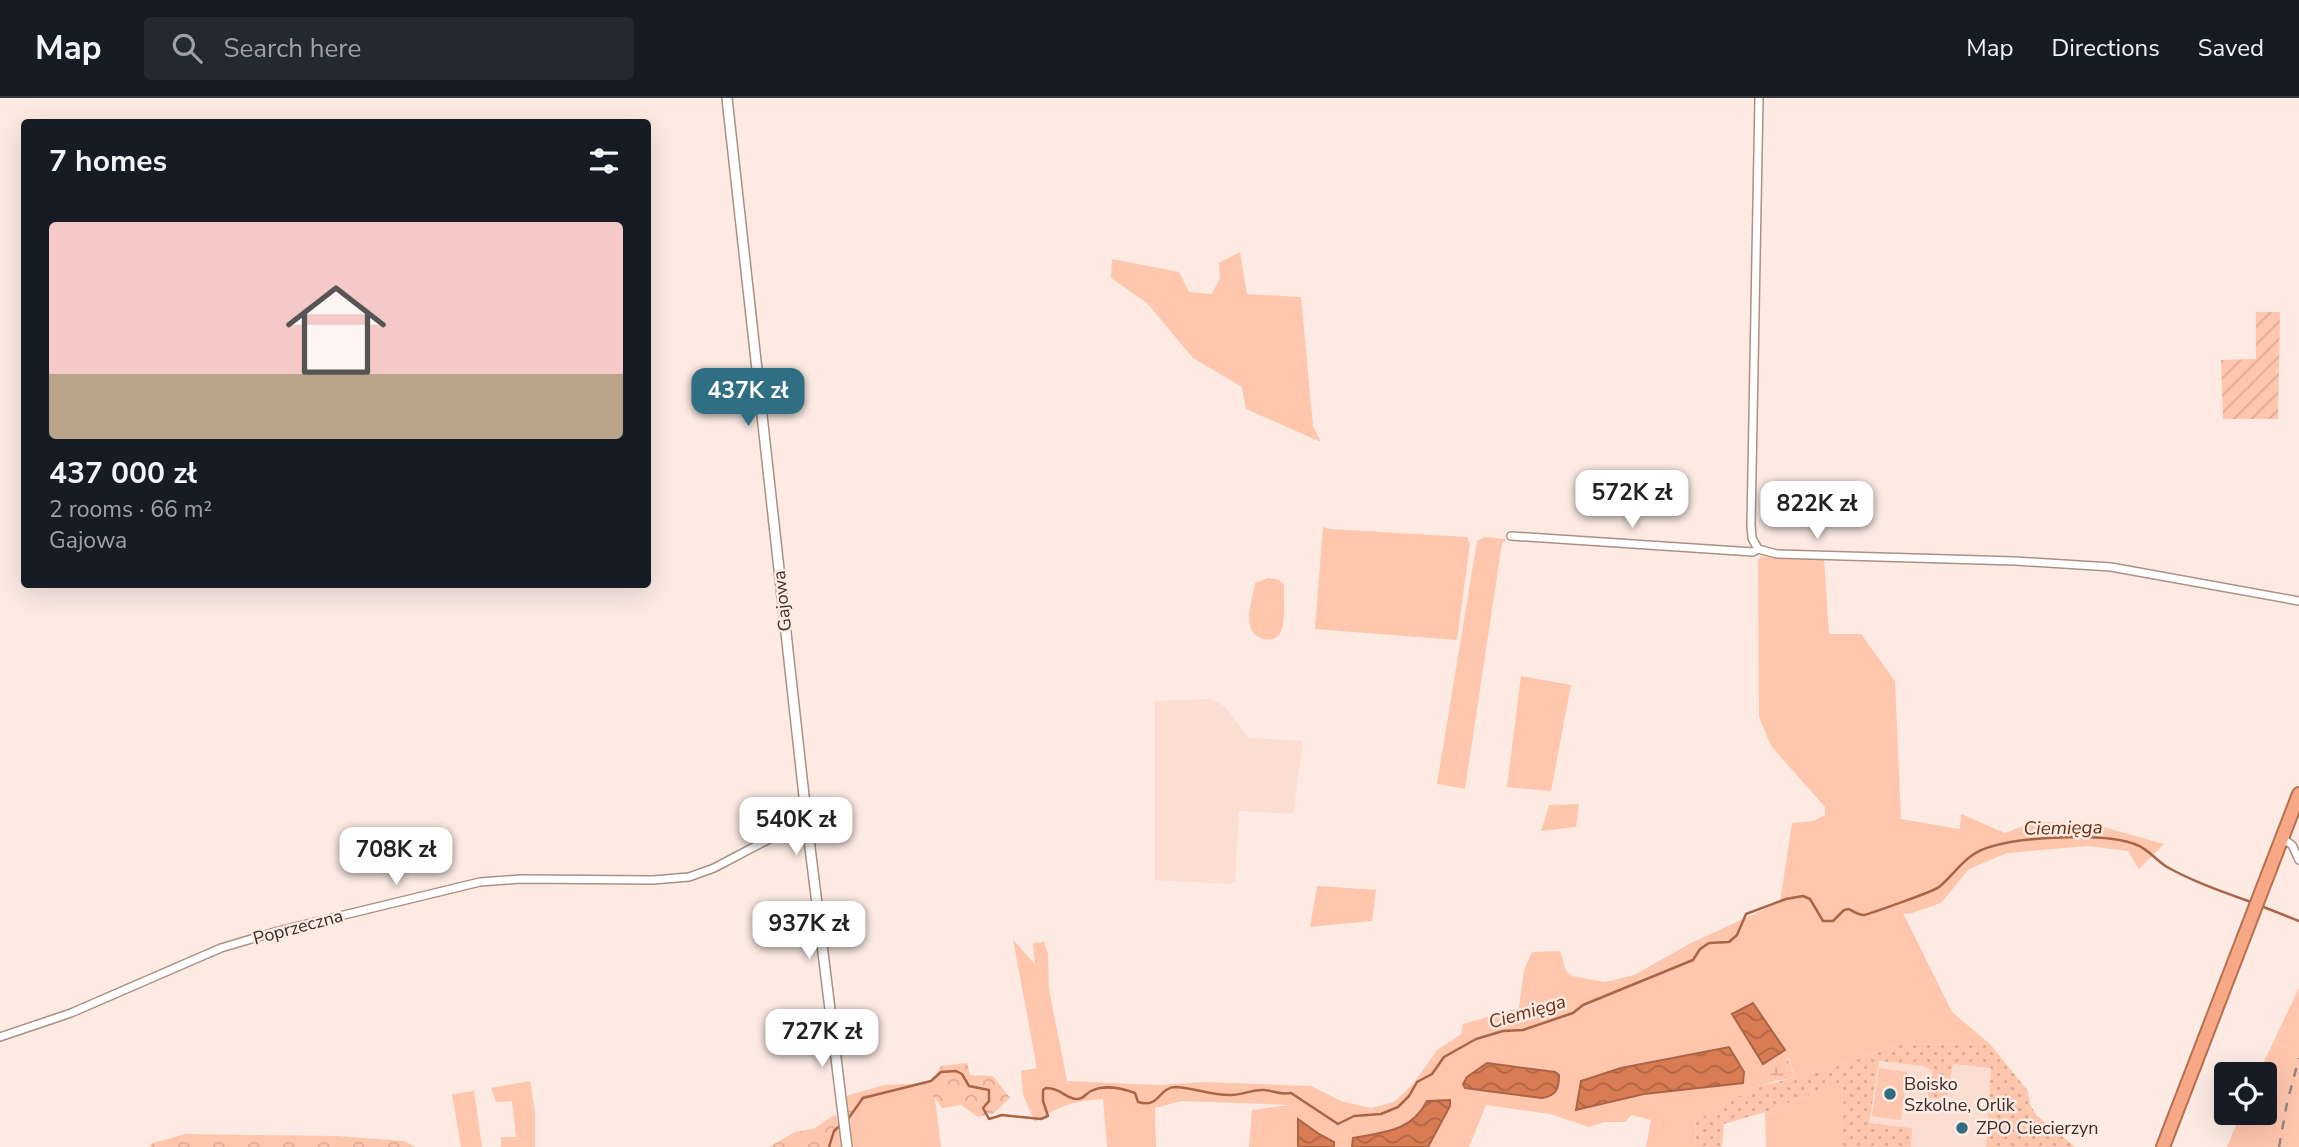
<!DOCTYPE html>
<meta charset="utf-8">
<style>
body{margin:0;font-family:"Nunito Sans",sans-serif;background:#242831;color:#f1f3f6;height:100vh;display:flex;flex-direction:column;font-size:26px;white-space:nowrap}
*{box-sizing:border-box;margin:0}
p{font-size:23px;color:#9ea1a6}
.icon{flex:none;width:38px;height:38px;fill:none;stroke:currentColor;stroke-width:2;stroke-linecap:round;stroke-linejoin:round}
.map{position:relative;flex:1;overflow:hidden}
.sheet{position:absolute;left:21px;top:21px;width:630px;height:469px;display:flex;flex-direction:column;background:#171b24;border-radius:7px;box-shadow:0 7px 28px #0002}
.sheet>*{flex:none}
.controls{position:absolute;left:2214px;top:964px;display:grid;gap:14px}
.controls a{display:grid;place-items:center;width:63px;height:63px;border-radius:7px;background:#171b24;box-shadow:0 7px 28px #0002;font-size:35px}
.price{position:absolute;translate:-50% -60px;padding:0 16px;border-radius:14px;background:#fff;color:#222;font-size:23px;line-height:46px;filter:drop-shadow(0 2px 4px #0008)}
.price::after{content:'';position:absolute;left:50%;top:42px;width:21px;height:16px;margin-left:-10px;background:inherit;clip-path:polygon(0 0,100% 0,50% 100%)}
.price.selected{background:#306e84;color:#fff}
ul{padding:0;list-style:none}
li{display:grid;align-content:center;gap:14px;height:371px;padding:0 28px}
li span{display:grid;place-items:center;height:217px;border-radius:7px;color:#555}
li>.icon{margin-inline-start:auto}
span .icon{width:126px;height:126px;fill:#fffc;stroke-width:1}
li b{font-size:30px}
h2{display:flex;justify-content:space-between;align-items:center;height:84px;padding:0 28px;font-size:30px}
header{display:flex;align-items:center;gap:42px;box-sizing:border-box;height:98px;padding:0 35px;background:#171b24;border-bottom:2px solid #363941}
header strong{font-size:33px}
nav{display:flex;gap:38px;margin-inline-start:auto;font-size:24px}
.search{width:490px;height:63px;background:#242831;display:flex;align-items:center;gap:18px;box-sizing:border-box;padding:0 24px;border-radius:7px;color:#9ea1a6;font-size:26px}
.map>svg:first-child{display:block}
</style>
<header>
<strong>Map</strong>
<div class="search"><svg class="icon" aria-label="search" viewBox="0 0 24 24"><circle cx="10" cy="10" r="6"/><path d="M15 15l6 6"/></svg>Search here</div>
<nav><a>Map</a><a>Directions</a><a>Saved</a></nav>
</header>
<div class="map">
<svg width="2299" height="1049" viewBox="0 0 2299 1049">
<defs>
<pattern id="forest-crowns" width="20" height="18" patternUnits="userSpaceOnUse" patternTransform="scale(1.75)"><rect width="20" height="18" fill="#ffc6ae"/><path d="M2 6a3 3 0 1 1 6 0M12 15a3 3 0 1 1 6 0" fill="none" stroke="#dbaa96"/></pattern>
<pattern id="wetland-marsh" width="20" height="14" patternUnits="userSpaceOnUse" patternTransform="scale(1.75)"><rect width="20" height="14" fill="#ffc6ae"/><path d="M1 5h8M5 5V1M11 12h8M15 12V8" fill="none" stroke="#dbaa96"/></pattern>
<pattern id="park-dots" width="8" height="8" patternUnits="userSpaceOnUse" patternTransform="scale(1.75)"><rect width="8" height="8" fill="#ffc6ae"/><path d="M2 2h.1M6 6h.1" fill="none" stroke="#dbaa96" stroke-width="1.8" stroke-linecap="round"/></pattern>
<pattern id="garden-furrows" width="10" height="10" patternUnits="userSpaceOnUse" patternTransform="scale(1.75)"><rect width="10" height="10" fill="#ffc6ae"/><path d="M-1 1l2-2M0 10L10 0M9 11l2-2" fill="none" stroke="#dbaa96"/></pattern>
<pattern id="water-waves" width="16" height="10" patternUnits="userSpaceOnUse" patternTransform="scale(1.75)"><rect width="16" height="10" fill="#d97c53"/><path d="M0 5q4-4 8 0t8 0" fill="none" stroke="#b16645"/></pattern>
</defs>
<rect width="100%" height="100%" fill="#fceae3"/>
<!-- built -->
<path fill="#fcddd1" d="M1210,601L1224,608L1249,640L1303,643L1293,716L1239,713L1235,783L1229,786L1155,782V603Z
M1879,963L1923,968L1933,973L1947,1001L1953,966L1991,970L1986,1049H1911L1912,1030L1869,1025Z"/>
<!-- grass -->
<path fill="#ffc6ae" d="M1240,154L1247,196L1301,199L1313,328L1321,344L1246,311L1242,289L1193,260L1147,205L1111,180L1112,161L1179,174L1189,194L1212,196L1220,180L1219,165Z
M1323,429L1330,431L1467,439L1470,445L1457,542L1315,531Z
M1485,439L1507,441L1502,445L1465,691L1437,686L1477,443Z
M1762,458L1824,461L1829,536H1861L1895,583L1901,721L1960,731L1961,716L2005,735L2033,724L2089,725L2164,746L2139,771L2128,753L2088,748L2007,755L1969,771L1941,805L1909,816L1903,815L1952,914L1990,946L1898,947L1795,980L1790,963L1753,905L1733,916L1749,947L1775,983L1757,988L1695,1023L1696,1049H1646L1651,1022L1631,1017L1625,1024H1604L1589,1029L1550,1016L1486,1007L1469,1049H1428L1450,1008V1002L1427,1003C1411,1034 1385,1034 1353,1040L1352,1049H1249L1252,1012L1290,1007L1182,1003L1155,1010L1156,1049H1107L1103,1001C1073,1003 1061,1007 1035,1024L1023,997L1021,973L1037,970L1013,842L1035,866L1033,845L1044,844L1048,856L1049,891L1067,983L1159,987L1203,984L1311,988L1341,1003L1371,1010L1394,1004L1414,985L1437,952L1461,936L1463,926L1519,910L1524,872L1532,854L1560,853L1566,873L1572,878L1605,884L1634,877L1691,845L1780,804L1792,725L1814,723L1825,717V709L1771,648L1759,619L1758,462Z
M1268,480L1279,482L1284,487C1283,500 1286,518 1282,531C1277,548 1254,543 1250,528C1247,516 1253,497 1255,485Z
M1521,578L1571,587L1551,693L1507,689Z
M1579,706L1576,729L1541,733L1549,707Z
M1317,788L1376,792L1372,823L1310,829Z
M2299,890V1049H2227L2241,1015H2264V976H2258Z
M1879,970L1907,974L1901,1022L1872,1018Z
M530,983L535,1013V1049H501V1039H516L512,1003L496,1004L491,990Z
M1843,984L1841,1049H1766L1765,1014Z
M916,988L935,1000L941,1049H851L850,1020L863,1000Z
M474,993L482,1049H461L452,996Z"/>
<!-- forest -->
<path fill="url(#forest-crowns)" d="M967,965L970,977L993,978L1010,1000L994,1015L978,1019L961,1007L942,1010L935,1000L916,988L863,1000L849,1020L846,998L884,987L931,985L941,968Z
M836,1016L840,1034L841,1049H769L795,1034L813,1031Z
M185,1036L337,1038L404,1043L416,1049H149L153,1045Z"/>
<!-- wetland -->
<path fill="url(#wetland-marsh)" d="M1753,905L1785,952L1795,980L1775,983L1749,947L1732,916Z"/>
<!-- park -->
<path fill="url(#park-dots)" d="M1990,946L2028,993L2030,1006L2036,1017L2075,1049H1986L1991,970L1953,966L1947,1001L1928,1000L1933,973L1923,968L1879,963L1869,1025L1912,1030L1911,1049H1841L1843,984L1765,1014L1724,1026L1722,1049H1696L1695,1023L1757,988L1795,980L1898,947Z"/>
<!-- garden -->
<path fill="url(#garden-furrows)" d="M2256,214H2280L2278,321H2223L2221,262L2256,261Z"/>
<!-- water -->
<path fill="url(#water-waves)" stroke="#a96546" stroke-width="2" d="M1753,905L1785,952L1763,966L1732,916Z
M1729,949L1744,974L1743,985L1644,996L1576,1012L1581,983L1621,970Z
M1487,965L1555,974L1559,977C1559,991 1556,998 1542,1000L1465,990L1463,986L1467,979Z
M1450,1002V1008L1428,1049H1352L1353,1040C1384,1034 1411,1034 1427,1003Z
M1298,1021L1319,1036L1334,1044V1049H1298Z"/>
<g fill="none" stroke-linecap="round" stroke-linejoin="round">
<!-- stream -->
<path stroke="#a96546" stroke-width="2.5" d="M2261,808L2299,823
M848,1021L863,1000L931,983L941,974L956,973L962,976L969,988L989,992V1003L983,1010L989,1021L1002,1017L1041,1021L1048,1018L1043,1003V992L1046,990C1062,990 1065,1001 1077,1001C1084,1001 1085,996 1091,993C1105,986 1121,990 1135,995L1138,1004C1160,1011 1158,989 1176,989C1195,990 1213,998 1231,997C1242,997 1254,991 1264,992C1275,993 1281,997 1291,995L1338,1026L1354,1018L1381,1016L1398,1009L1409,998L1417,984L1432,976L1444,959L1476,941L1503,933L1523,932L1573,915L1583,907L1693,862L1700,851L1709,845L1729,844L1737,837L1746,816L1786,801L1803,798L1810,801L1823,823H1833L1844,812L1849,811C1854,814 1858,817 1864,817C1869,816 1935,793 1939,789C1958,773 1965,755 1993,748C2026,739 2106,734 2137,747C2148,751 2157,763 2167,769C2194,784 2223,794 2251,804
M829,1049L834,1033L843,1025"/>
<!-- minor casing -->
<g stroke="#ab9084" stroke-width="10">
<path id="minor" d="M1759,0L1751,427L1752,440L1758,451L1777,456L2015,463L2111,469L2299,503
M1511,438L1753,454L1758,451
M2282,740L2292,747L2299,762
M0,939L71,915L221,850L278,833L480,784L520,781L653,782L689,779L714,770L792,729L807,725"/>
</g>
<!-- tertiary casing -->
<g stroke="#ab9084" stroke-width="12">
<path id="tertiary" d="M727,0L807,725L847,1049"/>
</g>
<!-- trunk casing -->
<g stroke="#b47051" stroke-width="16">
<path id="trunk" d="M2163,1049L2299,696"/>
</g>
<!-- minor -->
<use href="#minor" stroke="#fff" stroke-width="7"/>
<!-- tertiary -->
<use href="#tertiary" stroke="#fff" stroke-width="9"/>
<!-- trunk -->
<use href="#trunk" stroke="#f8a886" stroke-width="12"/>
<!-- rail -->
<path stroke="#958781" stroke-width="2.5" stroke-dasharray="9 9" stroke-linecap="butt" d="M2279,1049L2287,1005L2299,960"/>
</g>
<!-- markers -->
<g fill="#306e84" stroke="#fceae3" stroke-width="2.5">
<circle cx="1890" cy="996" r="7"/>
<circle cx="1962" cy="1030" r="7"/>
</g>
<g text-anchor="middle" stroke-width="5" stroke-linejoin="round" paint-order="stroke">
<!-- street labels -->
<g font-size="18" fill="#392e29" stroke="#fceae3">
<text transform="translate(782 503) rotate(-96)" y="6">Gajowa</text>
<text transform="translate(298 829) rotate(-15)" y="6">Poprzeczna</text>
</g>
<!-- poi labels -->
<g font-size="18" fill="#392e29" stroke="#fceae3" text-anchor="start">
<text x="1904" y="992">Boisko<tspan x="1904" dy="21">Szkolne, Orlik</tspan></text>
<text x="1976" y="1036">ZPO Ciecierzyn</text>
</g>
<!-- water labels -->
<g font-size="19" font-style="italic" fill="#6c2f12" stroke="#fceae3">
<text transform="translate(2063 729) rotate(-1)" y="7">Ciemięga</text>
<text transform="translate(1527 913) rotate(-16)" y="7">Ciemięga</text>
</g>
</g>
</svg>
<div class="controls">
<a><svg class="icon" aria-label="locate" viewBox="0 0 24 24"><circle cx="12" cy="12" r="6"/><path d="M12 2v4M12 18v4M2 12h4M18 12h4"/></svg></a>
</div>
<b class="price selected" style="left:748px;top:330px">437K zł</b>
<b class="price" style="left:1632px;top:432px">572K zł</b>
<b class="price" style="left:1817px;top:443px">822K zł</b>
<b class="price" style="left:796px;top:759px">540K zł</b>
<b class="price" style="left:396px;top:789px">708K zł</b>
<b class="price" style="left:809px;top:863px">937K zł</b>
<b class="price" style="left:822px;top:971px">727K zł</b>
<section class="sheet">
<h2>7 homes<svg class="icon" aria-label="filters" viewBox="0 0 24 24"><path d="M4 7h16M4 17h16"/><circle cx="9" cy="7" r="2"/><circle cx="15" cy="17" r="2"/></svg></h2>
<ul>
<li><span style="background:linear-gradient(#f6c9c9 70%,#b9a48a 0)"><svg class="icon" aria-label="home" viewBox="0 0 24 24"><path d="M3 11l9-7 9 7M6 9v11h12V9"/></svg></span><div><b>437 000 zł</b><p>2 rooms · 66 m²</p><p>Gajowa</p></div></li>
</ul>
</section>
</div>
